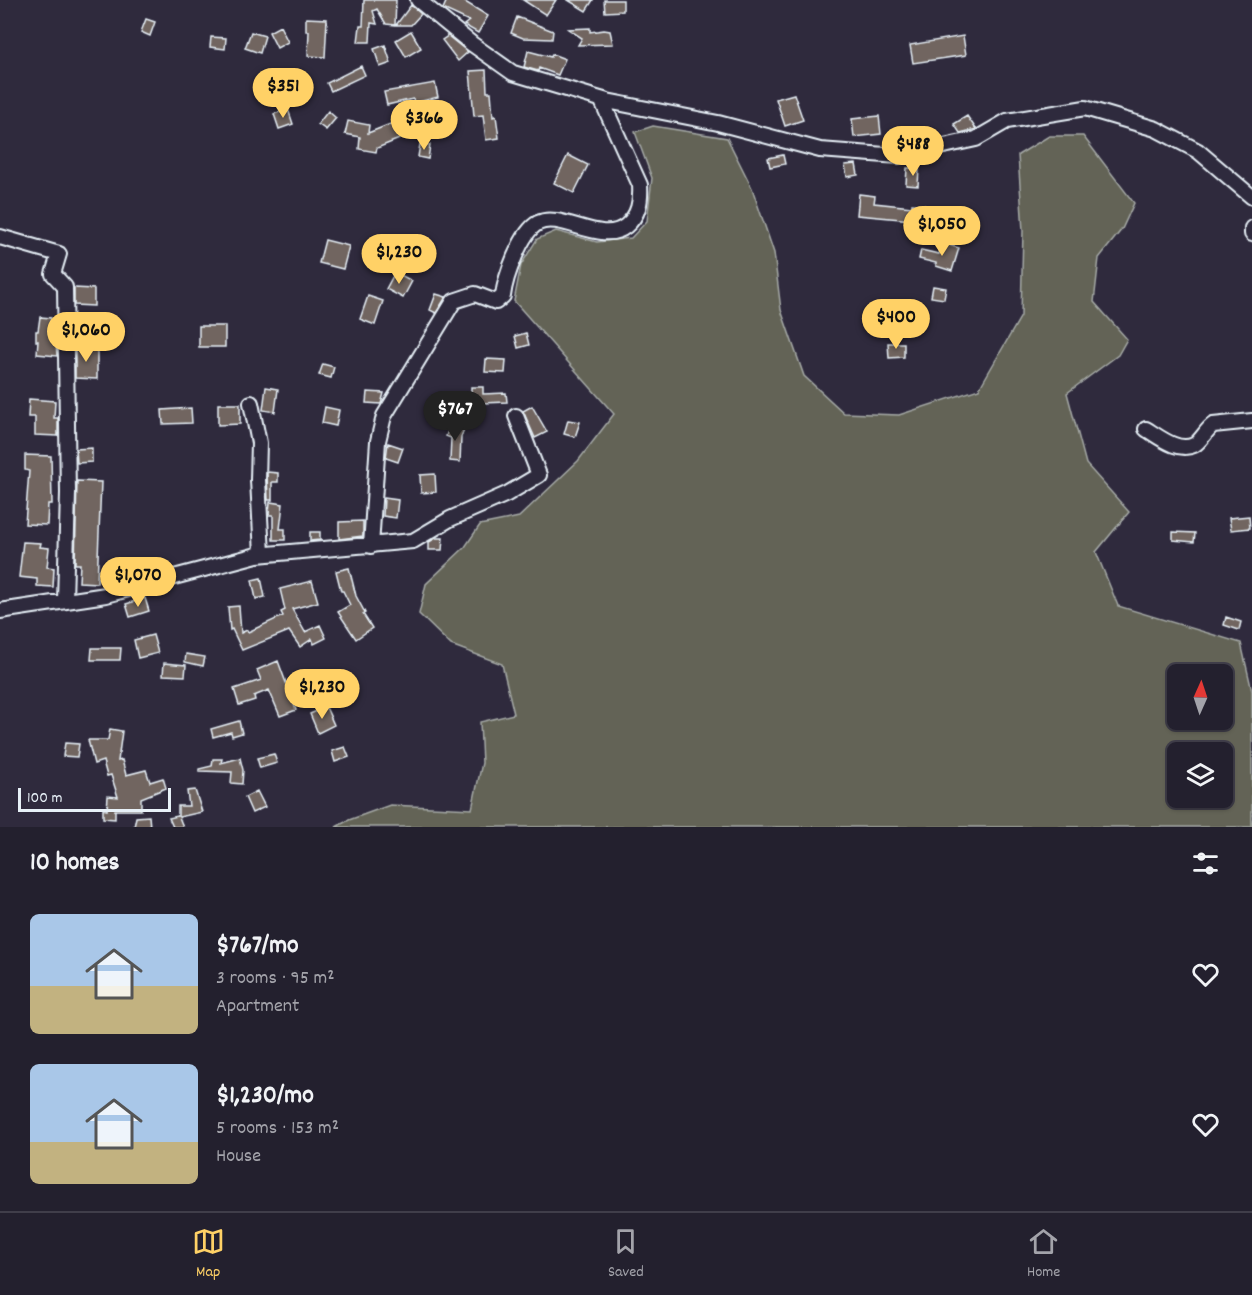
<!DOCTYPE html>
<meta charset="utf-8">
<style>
body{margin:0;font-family:Dekko,sans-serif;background:#2f2d3a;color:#f1f3f6;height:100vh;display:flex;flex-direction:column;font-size:22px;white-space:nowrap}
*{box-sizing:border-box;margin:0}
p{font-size:20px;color:#a3a3aa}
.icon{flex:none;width:33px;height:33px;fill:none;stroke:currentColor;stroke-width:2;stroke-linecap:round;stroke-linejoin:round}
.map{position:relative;height:827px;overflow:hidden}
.drawer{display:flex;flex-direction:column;background:#23202e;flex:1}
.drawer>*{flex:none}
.needle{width:39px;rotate:3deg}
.tools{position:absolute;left:1167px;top:664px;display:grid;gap:12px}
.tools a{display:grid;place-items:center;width:66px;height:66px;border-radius:9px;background:#23202e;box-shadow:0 2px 4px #0004,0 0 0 2px #403e4a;font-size:30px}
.scale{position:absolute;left:18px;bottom:15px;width:153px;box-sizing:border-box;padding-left:6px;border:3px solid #e8f1f8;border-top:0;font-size:16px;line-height:21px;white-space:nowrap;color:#e8f1f8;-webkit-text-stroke:4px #2f2a3d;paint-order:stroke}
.price{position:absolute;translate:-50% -51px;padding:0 14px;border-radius:21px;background:#ffd166;color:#111;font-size:20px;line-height:39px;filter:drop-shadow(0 2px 3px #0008)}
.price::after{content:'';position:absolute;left:50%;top:36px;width:18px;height:14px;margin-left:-9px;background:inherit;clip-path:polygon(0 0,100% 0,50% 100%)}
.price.active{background:#222;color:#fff}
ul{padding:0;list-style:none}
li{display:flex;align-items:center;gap:18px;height:150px;padding:0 30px}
li span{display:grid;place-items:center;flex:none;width:168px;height:120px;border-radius:9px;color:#555}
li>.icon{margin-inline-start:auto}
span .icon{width:72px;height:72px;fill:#fffc;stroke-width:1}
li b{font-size:26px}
h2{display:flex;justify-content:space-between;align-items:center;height:72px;padding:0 30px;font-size:26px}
.tabs{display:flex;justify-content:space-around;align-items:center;height:84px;border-top:2px solid #403e4a;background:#23202e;font-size:16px;color:#a3a3aa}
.tabs a{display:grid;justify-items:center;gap:3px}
.tabs .active{color:#ffd166}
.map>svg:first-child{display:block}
</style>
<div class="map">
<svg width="1252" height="827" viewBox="0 0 1252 827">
<rect width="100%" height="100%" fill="#2f2a3d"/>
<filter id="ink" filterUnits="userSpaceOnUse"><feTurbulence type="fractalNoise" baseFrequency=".0167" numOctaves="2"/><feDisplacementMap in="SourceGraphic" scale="12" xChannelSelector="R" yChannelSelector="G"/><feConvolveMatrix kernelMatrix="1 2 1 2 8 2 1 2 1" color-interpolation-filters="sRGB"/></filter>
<g filter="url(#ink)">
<!-- green -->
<path fill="#636456" stroke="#a6aaa7" stroke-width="1.5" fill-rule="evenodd" d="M653,126L727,138L752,188L774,253L781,310L804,376L844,413L899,415L979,389L1021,316L1023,231L1018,155L1049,136H1083L1134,203L1122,229L1099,258L1094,302L1127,339L1118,355L1067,393L1086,464L1129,512L1096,552L1118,606L1241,643L1252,691V827H336L349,820L390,805L472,809L482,763L480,722L514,714L502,664L451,645L419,614L426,584L465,547L480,525L519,517L578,461L614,414L514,301L521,265L537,239L556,231L597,242L631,238L647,221L652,178L635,132ZM1178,675H1222V720H1178ZM1178,753H1222V798H1178Z"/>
<!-- building -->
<path fill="#716560" stroke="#e8f1f8" stroke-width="1.5" d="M364,0H396L395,25L386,24L377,9L373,11L377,24L371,23L370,42H358L360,26H363Z
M447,0H466L465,2L488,16L478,33L464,25L469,21L443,9Z
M523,0H556L546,15Z
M568,0H593L586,11Z
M604,0H623V11L605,12Z
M411,5L421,14L411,25H396Z
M517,17L553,31L552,39L523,38L511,33Z
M306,18L327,19L325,57L308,56L309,31H306Z
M146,19L155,22L150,36L141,32Z
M280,26L288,42L277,48L269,32Z
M590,28V32L604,30L610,31L613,44L578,45L582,38L568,29Z
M411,31L421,48L406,57L396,40Z
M251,32L265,36L260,53L245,48Z
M448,36L468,52L458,61L442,40Z
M963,36L966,55L913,63L910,45Z
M211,37L226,38L225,49L210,47Z
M385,45L391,63L380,67L374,49Z
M528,51L551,57L552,54L565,59L558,75L539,68L538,71L524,67Z
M361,66L365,75L331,91L327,83Z
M486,70L487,92H491L493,117L496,116L499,138L486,140L483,115L474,116L470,71Z
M295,82H305V95H295Z
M435,83L438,97L414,103L413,99L387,105L384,92Z
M794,94L803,120L785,126L776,99Z
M288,109L293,124L279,129L274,114Z
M328,111L336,118L326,130L318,124Z
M879,116L881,134L854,137L852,119Z
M967,116L976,129L960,133L954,124Z
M408,117L414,133L377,148L376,152L359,149L360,137L345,134L348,121L369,125L368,133Z
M420,144L430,145L428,159L418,157Z
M568,155L588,165L574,193L554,183Z
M783,155L785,164L770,167L768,158Z
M856,164L858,175L847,177L845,165Z
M907,168H919L918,186L906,185Z
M859,194L875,196L874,203L912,207V204L924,205L923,221L857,215Z
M325,240L349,246L343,269L319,263Z
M942,243L959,248L952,271L936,266V263L919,259L921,250L939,254Z
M395,272L412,281L403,298L386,289Z
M933,286L946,288L944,299L931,297Z
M74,288L94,289V306L74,305Z
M436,294L446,297L436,313L430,310Z
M368,296L383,301L375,325L360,319Z
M40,317L51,318L49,331H55L57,356L37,354L38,341H36V331H38Z
M199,326H225V347H199Z
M526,333L529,345L518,348L515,336Z
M888,343H904V357L889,358Z
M75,348L97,349V379L75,378Z
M486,359L506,360L505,373L485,372Z
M323,364L334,367L331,378L319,375Z
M266,387L278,389L275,412L263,410Z
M471,387H483V394L506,393L507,402L483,403V412H471Z
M367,392L384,393L381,404L366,403Z
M29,399L55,401L54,418H58V436L35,435V417H28Z
M218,404H240V424L218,425Z
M532,406L547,432L535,438L523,411Z
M325,407L339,410L336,426L322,423Z
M191,408L192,423L163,424L162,410Z
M568,420L580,422L575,437L564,434Z
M451,423L464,429L461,437L460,462L450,461L451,438L446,436Z
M388,443L403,448L398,462L386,458Z
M92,448V462L77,463L76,449Z
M25,455L51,456L52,504H48L47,525L25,524L29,471L25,470Z
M267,472L278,473V482H272V500H268Z
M435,474L436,492L421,493L420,475Z
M77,481L101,482L97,583L79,582L80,564H75Z
M384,498L398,500L396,518L383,516Z
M270,502L283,504L280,529H285V540H273V515H269Z
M1249,516L1250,528L1231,530L1229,518Z
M363,521V536L339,539V522Z
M310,532H320V540L310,541Z
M1173,532L1195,533L1194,542L1173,540Z
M436,538H443L442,550H429V542Z
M23,542L41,543L40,547L49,548L47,567L54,568L53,587L37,586V579L19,577Z
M349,568L356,596L365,613L363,614L372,628L356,639L338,612L350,605L343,591H341L336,571Z
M261,578L265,597L256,599L252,580Z
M312,581L318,602L292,609L305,632L320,625L326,638L314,644L312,639L300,647L289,631L242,650L232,629L230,630L228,607L239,606L241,633L247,630L248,632L283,616L281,612L285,610L280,589Z
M145,598L149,611L130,617L126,604Z
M1226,617L1241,622L1239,630L1224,625Z
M153,635L158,653L138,658L134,640Z
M92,648H121L120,660H91Z
M186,654L205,657L203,666L185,662Z
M278,661L296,710L280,716L269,690L254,696L255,700L239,705L234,689L261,680L257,670Z
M164,663L186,665L185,676L163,675Z
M326,707L334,725L318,733L310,714Z
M239,721L242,733L232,736L231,732L213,737L211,729Z
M110,729L122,731L118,761L122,760L126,775L146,770L150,782L163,778L166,788L141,798V810H115V819L103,818V809L107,810L108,796L118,797L111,775L107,776L103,761L94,764L88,740H108Z
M65,743L79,744L77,757L63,756Z
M345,747L349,757L335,762L332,751Z
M274,754L277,763L260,768L257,758Z
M240,758L243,770L242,784L231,783L232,772L199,771V769L212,766L213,759H222L221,763Z
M195,790L202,812L179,817L183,827H173L169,818L178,816V806H189L187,791Z
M257,791L265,807L252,813L245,797Z
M149,816L150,827H134L136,817Z"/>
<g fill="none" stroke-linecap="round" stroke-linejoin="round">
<!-- minor casing -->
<g stroke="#e8f1f8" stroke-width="18">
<path id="minor" d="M418,0L472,44L513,73L607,101L718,123L820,150L898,156L976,139L1007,121L1085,108L1156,129L1198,151L1252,197
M1252,228V234
M0,237L59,254L53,274L65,287L68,493L65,601
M251,403L259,443L258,480L262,554
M1146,429C1158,436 1178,453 1194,445C1201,441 1206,430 1213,425L1252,421
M371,546L378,441L384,416L454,301L475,294L496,302L503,296C505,278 521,232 538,223C561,211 602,246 626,226C639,215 641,201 640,185L601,99
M0,611L106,595L257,555L413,541L450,519L507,494L539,475L516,416"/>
</g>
<!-- minor -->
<use href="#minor" stroke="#2f2a3d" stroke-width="14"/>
</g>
</g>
</svg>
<div class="tools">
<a><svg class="needle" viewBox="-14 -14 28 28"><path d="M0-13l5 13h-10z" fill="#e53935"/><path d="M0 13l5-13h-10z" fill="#a3a3aa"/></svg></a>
<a><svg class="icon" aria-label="layers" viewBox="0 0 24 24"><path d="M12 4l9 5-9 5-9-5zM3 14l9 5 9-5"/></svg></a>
</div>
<div class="scale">100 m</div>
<b class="price" style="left:283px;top:119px">$351</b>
<b class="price" style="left:424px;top:151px">$366</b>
<b class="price" style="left:913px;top:177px">$488</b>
<b class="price" style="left:942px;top:257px">$1,050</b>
<b class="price" style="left:399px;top:285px">$1,230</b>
<b class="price" style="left:896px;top:350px">$400</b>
<b class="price" style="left:86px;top:363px">$1,060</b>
<b class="price active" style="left:455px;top:442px">$767</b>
<b class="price" style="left:138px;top:608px">$1,070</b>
<b class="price" style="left:322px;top:720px">$1,230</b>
</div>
<section class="drawer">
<h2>10 homes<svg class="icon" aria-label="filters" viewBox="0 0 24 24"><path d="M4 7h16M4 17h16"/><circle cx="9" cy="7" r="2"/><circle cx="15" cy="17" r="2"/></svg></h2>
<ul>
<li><span style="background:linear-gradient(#a9c7e8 60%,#c2b280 0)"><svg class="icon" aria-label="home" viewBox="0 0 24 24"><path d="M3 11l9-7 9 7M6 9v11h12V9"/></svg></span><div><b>$767/mo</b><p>3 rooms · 95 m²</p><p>Apartment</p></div><svg class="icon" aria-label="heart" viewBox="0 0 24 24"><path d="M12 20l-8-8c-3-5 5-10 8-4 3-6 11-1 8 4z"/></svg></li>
<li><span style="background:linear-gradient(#a9c7e8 65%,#c2b280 0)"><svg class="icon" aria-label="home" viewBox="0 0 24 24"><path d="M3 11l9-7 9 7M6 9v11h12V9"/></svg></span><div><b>$1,230/mo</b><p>5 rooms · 153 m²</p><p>House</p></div><svg class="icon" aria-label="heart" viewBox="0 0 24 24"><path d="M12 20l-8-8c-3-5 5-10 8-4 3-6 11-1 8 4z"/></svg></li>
</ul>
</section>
<nav class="tabs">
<a class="active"><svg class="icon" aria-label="map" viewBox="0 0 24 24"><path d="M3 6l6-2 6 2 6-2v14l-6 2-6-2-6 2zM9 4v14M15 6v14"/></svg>Map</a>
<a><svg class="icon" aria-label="saved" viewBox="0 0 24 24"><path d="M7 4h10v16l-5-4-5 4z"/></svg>Saved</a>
<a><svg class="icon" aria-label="home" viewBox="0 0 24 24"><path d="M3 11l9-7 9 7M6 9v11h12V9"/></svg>Home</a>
</nav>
